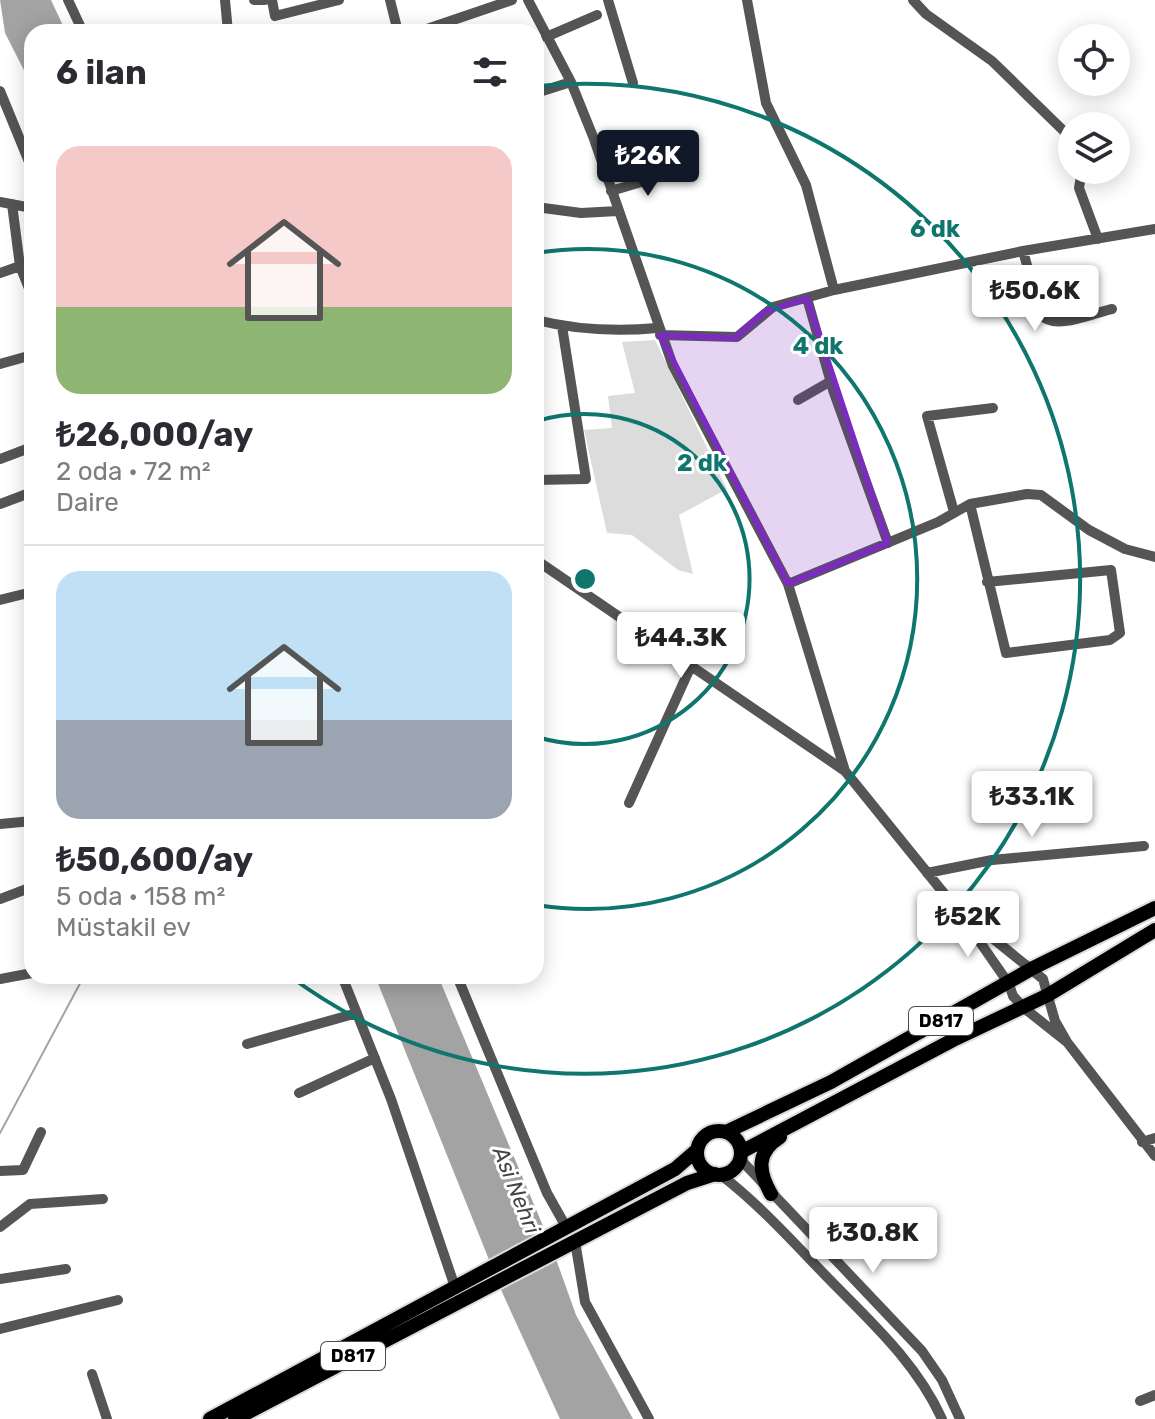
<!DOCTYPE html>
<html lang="tr">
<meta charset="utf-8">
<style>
body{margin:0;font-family:Rubik,sans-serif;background:#f7f7f7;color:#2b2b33;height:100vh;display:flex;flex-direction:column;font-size:30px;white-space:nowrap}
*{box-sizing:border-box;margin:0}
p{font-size:26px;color:#7c7c81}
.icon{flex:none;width:44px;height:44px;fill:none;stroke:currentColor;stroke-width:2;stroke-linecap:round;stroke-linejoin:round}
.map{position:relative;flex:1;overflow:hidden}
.details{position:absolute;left:24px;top:24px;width:520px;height:960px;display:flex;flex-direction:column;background:#fff;border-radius:24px;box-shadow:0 4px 20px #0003}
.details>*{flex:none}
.controls{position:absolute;left:1058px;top:24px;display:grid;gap:16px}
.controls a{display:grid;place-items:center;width:72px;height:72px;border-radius:50%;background:#fff;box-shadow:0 4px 20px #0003;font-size:40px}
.price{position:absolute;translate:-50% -68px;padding:0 18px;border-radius:8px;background:#fff;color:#222;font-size:26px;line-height:52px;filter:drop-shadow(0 2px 4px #0008)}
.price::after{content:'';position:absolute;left:50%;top:48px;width:24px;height:18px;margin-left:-12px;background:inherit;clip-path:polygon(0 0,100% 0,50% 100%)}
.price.selected{background:#111827;color:#fff}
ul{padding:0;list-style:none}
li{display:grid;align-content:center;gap:16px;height:424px;padding:0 32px}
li+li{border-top:2px solid #e1e1e2}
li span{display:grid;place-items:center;height:248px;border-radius:24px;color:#555}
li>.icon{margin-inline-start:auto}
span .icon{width:144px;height:144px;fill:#fffc;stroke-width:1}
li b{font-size:34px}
h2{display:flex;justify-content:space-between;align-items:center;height:96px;padding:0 32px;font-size:34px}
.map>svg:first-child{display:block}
</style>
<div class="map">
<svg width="1155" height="1419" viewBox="0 0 1155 1419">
<rect width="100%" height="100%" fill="#fff"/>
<!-- green -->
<path fill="#dcdcdc" d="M655,340L727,489L679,515L693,574L678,570L632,535L607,533L584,430L612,428L608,396L635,393L622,342Z"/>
<!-- water -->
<path fill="#a3a3a3" d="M0,0H51L66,32H32V86L5,33Z
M375,976H438L551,1245L576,1315L633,1419H560L502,1292Z"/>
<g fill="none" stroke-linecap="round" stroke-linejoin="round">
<!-- stream -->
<path stroke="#a3a3a3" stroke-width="2" d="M0,1133L84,976"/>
<!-- highway casing -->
<g stroke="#dbdbdb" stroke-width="18">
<path id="highway" d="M697 1153a22 22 0 1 1 44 0a22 22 0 1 1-44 0Z
M726,1132L831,1082L1033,968L1155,908
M741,1152L953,1040L1048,995L1155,930
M771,1194C758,1171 756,1152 780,1137
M210,1419L675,1169L697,1150
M235,1419L687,1183L715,1174"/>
</g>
<!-- minor -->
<path stroke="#555" stroke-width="10" d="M68,0L83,32
M225,0L228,32
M254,0H265
M272,0L275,16L339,0
M390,0L398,32
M528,0L571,82L594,139L673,366L788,584L845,771
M608,0L633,83
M747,0L766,103L806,185L834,290
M913,0L926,14L992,61L1072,139
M418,32L512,0
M546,37L597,15
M0,91L32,169
M536,93L571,82
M1082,170L1079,188L1098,239
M611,191L675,172
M0,202L32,208
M12,204L20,266L32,296
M536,207L581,213L618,211
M1023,251L1041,315C1055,331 1093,313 1112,309
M0,273L20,266
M807,298L833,390L888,543
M536,320C577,330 615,332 657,328
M660,335L737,337L773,307L834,290L1023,251L1155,229
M0,364L32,355
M798,400L831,381
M0,459L32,447
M536,480L586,479L562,326
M0,504L32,492
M970,504L1027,494L1041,495L1089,530L1125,549L1155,557
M954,512L927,416L993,408
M536,560L845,771L959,912L1009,984L1013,996L1024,1008L1067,1042
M788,584L938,522L970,504L1006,653L1110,640L1120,633L1111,570L987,582
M0,600L32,592
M629,803L691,666
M0,824L32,821
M927,873L992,860L1144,846
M0,899L32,887
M964,915L1043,979L1055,1021L1067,1042L1155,1156
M342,976L391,1099L455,1287
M457,976L547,1193L565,1225
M0,979L32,973
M247,1044L357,1013
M299,1093L375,1058
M1142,1142L1155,1138
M740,1159L922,1351L942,1380L960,1419
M0,1171L23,1170L41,1132
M721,1175C760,1205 793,1242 827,1277C870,1321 916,1362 942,1419
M0,1227L30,1204L103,1199
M575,1241L585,1302L649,1419
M0,1279L66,1269
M0,1329L118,1300
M92,1374L107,1419
M1140,1401L1155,1395"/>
<!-- highway -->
<use href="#highway" stroke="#000" stroke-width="14"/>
</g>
<!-- marked area -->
<path fill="#7b2cbf" fill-opacity="0.2" stroke="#7b2cbf" stroke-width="6" stroke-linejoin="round" d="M807,298L888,543L788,584L660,335L735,338L764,312Z"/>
<!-- distance rings -->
<g fill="none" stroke="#0f766e" stroke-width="4">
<path d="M537 421A165 165 0 1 1 537 737"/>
<path d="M536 253A330 330 0 1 1 536 905"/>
<path d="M538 86A495 495 0 1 1 291 977"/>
</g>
<g text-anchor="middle" stroke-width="6" stroke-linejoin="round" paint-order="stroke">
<!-- shield labels -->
<g fill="#fff" stroke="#4c4c4c" stroke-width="2">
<rect x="909" y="1007" width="64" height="28" rx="6"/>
<rect x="321" y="1342" width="64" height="28" rx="6"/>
</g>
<g font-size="18" font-weight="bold" fill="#000">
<text x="941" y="1027">D817</text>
<text x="353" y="1362">D817</text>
</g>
<!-- water labels -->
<g font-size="22" font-style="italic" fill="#444" stroke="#fff">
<text transform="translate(517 1190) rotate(68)" y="8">Asi Nehri</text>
</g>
</g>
<circle cx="585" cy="579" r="12" fill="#0f766e" stroke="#fff" stroke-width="4"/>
<g font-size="24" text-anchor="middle" font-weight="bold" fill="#0f766e" stroke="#fff" stroke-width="6" stroke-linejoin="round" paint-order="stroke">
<text x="935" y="237">6 dk</text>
<text x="818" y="354">4 dk</text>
<text x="702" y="471">2 dk</text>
</g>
</svg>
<div class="controls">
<a><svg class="icon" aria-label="locate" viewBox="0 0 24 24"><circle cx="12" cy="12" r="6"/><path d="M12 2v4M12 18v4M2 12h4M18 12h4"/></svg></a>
<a><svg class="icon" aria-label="layers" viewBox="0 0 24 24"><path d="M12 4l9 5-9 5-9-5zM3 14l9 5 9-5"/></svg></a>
</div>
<b class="price selected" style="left:648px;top:198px">₺26K</b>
<b class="price" style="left:1035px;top:333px">₺50.6K</b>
<b class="price" style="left:681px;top:680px">₺44.3K</b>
<b class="price" style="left:1032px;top:839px">₺33.1K</b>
<b class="price" style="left:968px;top:959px">₺52K</b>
<b class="price" style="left:873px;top:1275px">₺30.8K</b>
<section class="details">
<h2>6 ilan<svg class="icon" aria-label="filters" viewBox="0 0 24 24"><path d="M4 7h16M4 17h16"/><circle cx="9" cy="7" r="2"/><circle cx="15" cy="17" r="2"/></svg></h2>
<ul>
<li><span style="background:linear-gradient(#f6c9c9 65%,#8fb573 0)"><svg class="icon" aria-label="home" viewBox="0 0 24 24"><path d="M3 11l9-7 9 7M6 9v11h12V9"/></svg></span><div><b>₺26,000/ay</b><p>2 oda · 72 m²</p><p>Daire</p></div></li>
<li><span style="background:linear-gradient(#bfe0f5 60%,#9aa5b1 0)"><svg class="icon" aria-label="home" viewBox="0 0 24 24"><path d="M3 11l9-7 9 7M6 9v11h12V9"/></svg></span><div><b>₺50,600/ay</b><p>5 oda · 158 m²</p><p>Müstakil ev</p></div></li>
</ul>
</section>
</div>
